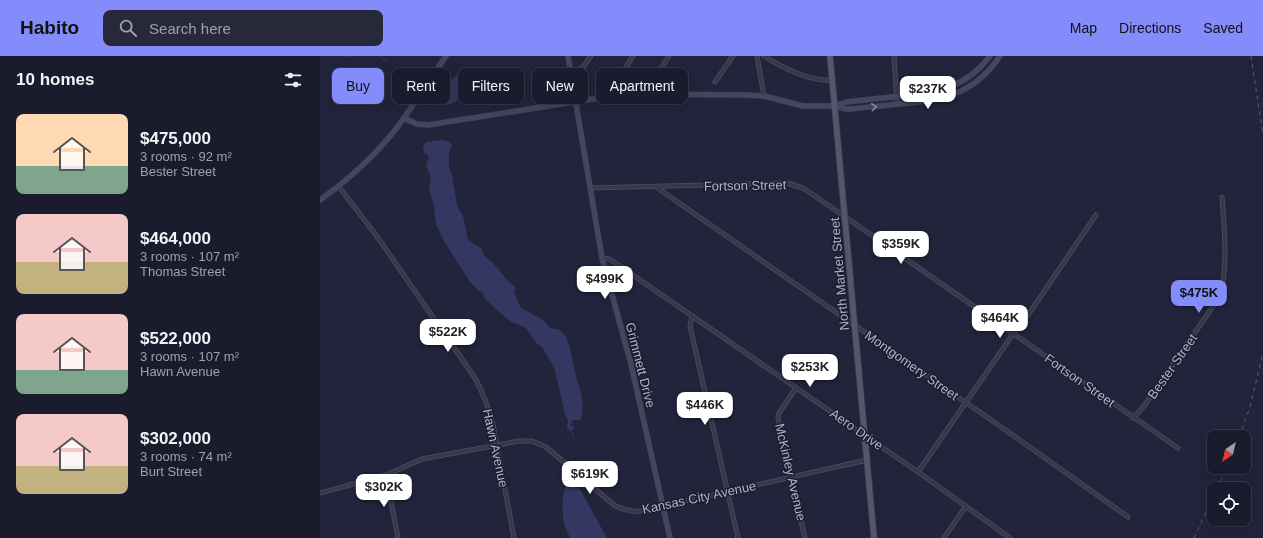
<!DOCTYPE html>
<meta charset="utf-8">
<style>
body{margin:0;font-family:Helvetica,sans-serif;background:#272839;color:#f1f3f6;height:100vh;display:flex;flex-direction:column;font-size:15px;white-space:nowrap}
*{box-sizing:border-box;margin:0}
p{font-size:13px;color:#9fa1aa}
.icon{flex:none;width:22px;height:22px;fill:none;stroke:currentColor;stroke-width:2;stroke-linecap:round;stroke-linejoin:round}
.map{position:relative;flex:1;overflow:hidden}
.panel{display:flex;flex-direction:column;background:#1a1b2d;width:320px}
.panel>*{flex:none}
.top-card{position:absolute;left:12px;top:12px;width:380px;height:36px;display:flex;gap:8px}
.needle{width:26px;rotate:215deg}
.fabs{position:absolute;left:887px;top:374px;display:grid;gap:8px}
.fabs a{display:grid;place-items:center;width:44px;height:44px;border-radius:8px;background:#1a1b2d;box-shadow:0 4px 16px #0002,0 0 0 1px #383949;font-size:20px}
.price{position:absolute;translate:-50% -34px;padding:0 9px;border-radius:8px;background:#fff;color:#222;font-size:13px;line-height:26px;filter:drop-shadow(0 1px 2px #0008)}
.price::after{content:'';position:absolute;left:50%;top:24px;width:12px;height:9px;margin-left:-6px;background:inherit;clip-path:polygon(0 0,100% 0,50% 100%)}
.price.on{background:#848bfa;color:#111}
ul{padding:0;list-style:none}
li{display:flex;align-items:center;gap:12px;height:100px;padding:0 16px}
li span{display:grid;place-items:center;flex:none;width:112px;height:80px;border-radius:8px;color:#555}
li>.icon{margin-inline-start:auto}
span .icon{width:48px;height:48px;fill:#fffc;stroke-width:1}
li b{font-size:17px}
h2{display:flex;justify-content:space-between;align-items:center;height:48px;padding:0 16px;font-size:17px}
.chip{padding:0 14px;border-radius:8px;background:#1a1b2d;box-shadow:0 4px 16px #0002,0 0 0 1px #383949;font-size:14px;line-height:36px}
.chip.on{background:#848bfa;color:#111}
header{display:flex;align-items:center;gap:24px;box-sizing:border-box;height:56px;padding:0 20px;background:#848bfa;color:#111}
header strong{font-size:19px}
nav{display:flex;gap:22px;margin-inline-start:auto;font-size:14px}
.search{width:280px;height:36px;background:#272839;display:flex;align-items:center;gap:10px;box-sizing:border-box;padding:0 14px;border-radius:8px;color:#9fa1aa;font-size:15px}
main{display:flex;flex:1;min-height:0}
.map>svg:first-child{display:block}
</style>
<header>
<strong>Habito</strong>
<div class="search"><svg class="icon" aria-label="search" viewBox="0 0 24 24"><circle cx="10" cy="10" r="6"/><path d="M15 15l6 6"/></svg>Search here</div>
<nav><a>Map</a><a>Directions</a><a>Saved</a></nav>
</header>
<main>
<section class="panel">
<h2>10 homes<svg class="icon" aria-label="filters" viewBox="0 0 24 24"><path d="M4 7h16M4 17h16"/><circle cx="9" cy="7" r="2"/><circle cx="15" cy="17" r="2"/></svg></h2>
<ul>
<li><span style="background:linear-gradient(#ffd9b3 65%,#7fa58c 0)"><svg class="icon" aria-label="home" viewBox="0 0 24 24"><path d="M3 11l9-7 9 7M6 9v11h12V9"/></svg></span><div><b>$475,000</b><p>3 rooms · 92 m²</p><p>Bester Street</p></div></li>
<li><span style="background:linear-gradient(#f6c9c9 60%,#c2b280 0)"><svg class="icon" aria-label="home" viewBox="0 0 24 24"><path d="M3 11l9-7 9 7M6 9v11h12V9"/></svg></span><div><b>$464,000</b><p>3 rooms · 107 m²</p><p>Thomas Street</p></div></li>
<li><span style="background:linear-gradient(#f6c9c9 70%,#7fa58c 0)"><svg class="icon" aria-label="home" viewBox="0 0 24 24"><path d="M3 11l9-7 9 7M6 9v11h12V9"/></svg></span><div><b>$522,000</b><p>3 rooms · 107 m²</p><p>Hawn Avenue</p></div></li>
<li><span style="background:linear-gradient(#f6c9c9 65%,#c2b280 0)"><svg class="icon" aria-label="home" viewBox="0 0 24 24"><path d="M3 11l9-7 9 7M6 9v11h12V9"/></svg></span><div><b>$302,000</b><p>3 rooms · 74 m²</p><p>Burt Street</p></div></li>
</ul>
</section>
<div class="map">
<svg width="943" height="482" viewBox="0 0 943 482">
<rect width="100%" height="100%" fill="#22243c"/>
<!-- water -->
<path fill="#333761" d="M140,17L145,28L142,32V41C136,47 127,50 119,49L116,45L124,39L127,27Z
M122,84L130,86L132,89C128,97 127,110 132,118L137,150L143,160L148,184L161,192L164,199L173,207L188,225L196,232L194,236L201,252L223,264L230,272L240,274L245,279L249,288L256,320L261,337L263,349L261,364H253L250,369L255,371L250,376L247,372L248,364L245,358L234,311L222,291L216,287L206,272L190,265L178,255L164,242L163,237L158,234L150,226L124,185L116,168L113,146L109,134L111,121L106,110L109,100L104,97L103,91L106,86Z
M251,427L256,428L261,435L287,482H250C249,478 246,475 245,470C241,457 242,441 246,428Z"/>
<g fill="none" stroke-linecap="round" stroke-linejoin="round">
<!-- stream -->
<path stroke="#333761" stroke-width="1" d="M26,0H32
M59,0L67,5
M251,375L254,382"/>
<!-- street casing -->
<g stroke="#4e4f64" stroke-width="5">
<path id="street" d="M437,0L444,40
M444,0C462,12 491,26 513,24
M574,0L577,48
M304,14L313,0
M338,17L349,0
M251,18L263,11L271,0
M395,26L413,0
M19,131L56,179L155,322C163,337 169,352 173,369L194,482
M336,131L704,387L808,461
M270,132L467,127L483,132L524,160L858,392
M282,202L289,203L294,206L598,416L690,482
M372,260L370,270L418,482
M476,332L459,357L458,362L485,482
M813,362L824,350L896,246C910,224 904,168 902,141
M598,416L693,278L704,265L776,159
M66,419L78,482
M0,437L66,419L102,403L199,385H212L226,391L294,449C303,454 311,456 321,455L547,404
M624,482L646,450"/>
</g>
<!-- secondary casing -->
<g stroke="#3c3e52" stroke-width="6">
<path id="secondary" d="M248,0L282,202L311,308L350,482
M515,50L526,46C544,44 562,42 581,40C618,36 646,32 670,0
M84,62L97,68L108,69L279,42L324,38L426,39L444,40L483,50H515L526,53H531C547,51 562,50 577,48C622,44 653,40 680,0
M0,144C27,125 51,103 72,78C91,54 108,26 126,0"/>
</g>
<!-- primary casing -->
<g stroke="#3c3e52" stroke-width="7">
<path id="primary" d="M510,0L554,482"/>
</g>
<!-- street -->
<use href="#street" stroke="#36384c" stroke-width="3.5"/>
<!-- secondary -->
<use href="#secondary" stroke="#44455f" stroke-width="5"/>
<!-- primary -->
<use href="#primary" stroke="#54566c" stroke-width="5.5"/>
<!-- rail -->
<path stroke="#585a73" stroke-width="1" stroke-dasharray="4 4" stroke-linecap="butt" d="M931,0L943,79
M919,381L930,351L943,297
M897,433L907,411
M874,482L894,439"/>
</g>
<!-- one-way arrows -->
<defs><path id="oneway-chevron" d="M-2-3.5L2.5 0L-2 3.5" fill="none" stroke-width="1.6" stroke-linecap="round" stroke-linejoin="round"/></defs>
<use stroke="#85869e" href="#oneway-chevron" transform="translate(554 51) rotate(-6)"/>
<g text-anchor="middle" stroke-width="3" stroke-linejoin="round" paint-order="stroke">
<!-- street labels -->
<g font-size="13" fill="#b1b2c8" stroke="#1b1d31">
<text transform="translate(425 129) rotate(-1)" y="5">Fortson Street</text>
<text transform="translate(519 218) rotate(-95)" y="5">North Market Street</text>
<text transform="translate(321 309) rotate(76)" y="5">Grimmett Drive</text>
<text transform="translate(592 309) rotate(35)" y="5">Montgomery Street</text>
<text transform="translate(852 310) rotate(-55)" y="5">Bester Street</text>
<text transform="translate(760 324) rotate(35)" y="5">Fortson Street</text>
<text transform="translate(537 373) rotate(35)" y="5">Aero Drive</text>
<text transform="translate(176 392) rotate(78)" y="5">Hawn Avenue</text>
<text transform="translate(471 416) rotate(77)" y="5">McKinley Avenue</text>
<text transform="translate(379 441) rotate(-12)" y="5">Kansas City Avenue</text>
</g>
</g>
</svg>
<div class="fabs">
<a><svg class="needle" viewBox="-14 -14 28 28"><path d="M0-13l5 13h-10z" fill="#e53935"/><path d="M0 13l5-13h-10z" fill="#9fa1aa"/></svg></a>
<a><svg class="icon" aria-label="locate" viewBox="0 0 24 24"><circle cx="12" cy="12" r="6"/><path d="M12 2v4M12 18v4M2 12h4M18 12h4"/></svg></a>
</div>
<b class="price" style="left:608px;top:54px">$237K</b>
<b class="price" style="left:581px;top:209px">$359K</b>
<b class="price" style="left:285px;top:244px">$499K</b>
<b class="price on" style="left:879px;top:258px">$475K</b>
<b class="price" style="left:680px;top:283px">$464K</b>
<b class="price" style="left:128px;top:297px">$522K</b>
<b class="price" style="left:490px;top:332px">$253K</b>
<b class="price" style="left:385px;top:370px">$446K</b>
<b class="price" style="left:270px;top:439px">$619K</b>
<b class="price" style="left:64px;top:452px">$302K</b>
<div class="top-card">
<a class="chip on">Buy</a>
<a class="chip">Rent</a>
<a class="chip">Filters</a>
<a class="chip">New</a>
<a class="chip">Apartment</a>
</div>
</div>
</main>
